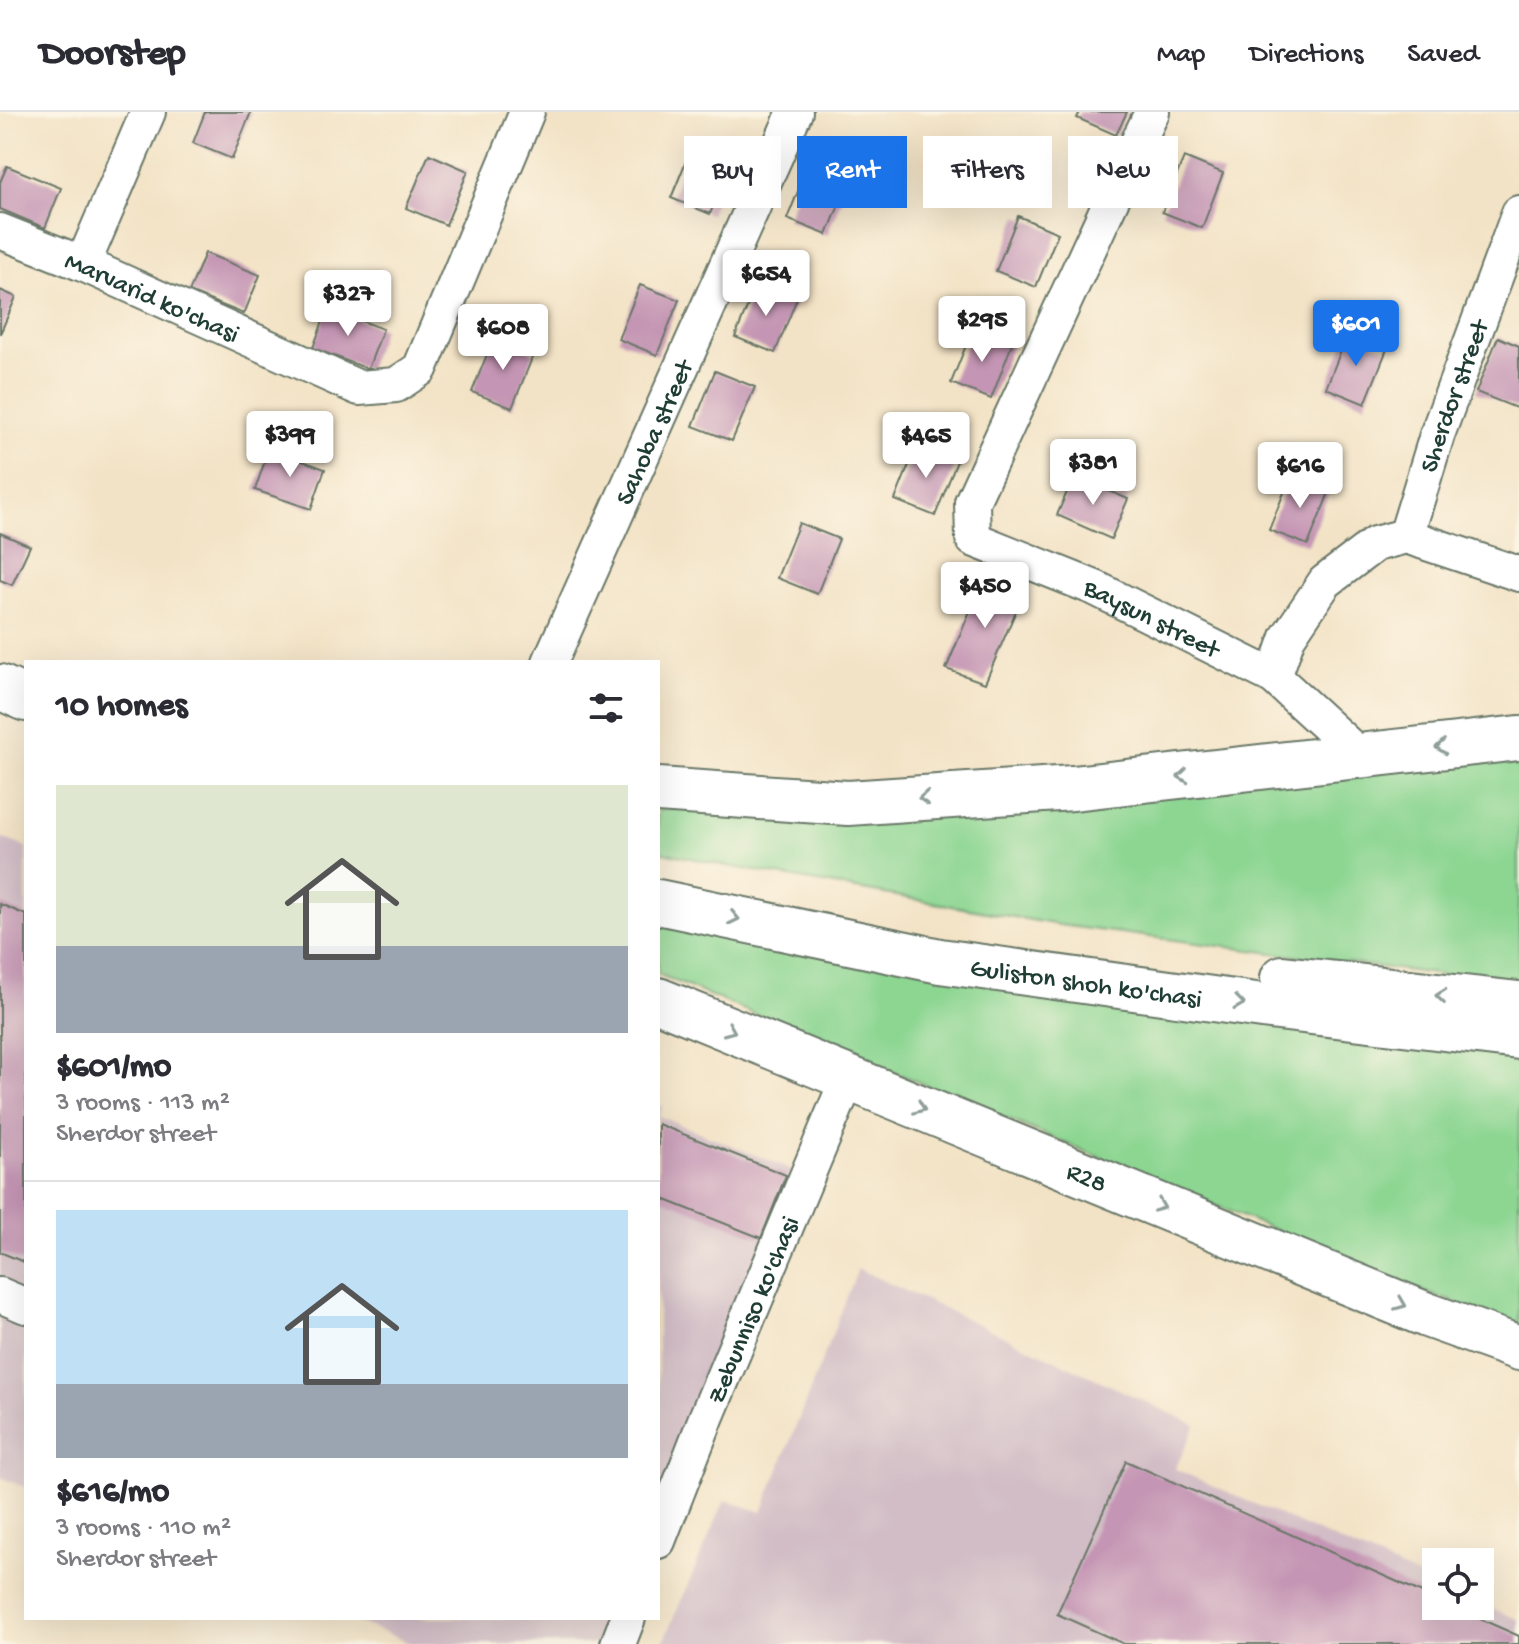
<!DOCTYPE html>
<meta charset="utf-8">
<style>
body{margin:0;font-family:"Gochi Hand",sans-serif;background:#f7f7f7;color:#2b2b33;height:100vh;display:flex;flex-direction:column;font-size:30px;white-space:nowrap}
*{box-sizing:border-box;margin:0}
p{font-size:26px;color:#7c7c81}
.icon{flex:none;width:44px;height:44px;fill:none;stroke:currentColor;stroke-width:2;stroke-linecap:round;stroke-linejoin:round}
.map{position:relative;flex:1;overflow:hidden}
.details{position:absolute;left:24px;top:548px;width:636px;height:960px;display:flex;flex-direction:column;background:#fff;border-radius:0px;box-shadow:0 8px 32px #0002}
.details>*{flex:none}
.hud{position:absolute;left:684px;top:24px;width:714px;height:72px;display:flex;gap:16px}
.buttons{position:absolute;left:1422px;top:1436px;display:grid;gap:16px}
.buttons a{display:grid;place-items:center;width:72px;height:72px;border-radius:0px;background:#fff;box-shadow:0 8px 32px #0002;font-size:40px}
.price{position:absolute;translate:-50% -68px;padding:0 18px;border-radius:8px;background:#fff;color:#222;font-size:26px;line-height:52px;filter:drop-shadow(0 2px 4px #0008)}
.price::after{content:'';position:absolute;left:50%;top:48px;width:24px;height:18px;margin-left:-12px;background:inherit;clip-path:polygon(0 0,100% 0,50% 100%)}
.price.current{background:#1a73e8;color:#fff}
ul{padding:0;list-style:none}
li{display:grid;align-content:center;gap:16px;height:424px;padding:0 32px}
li+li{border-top:2px solid #e1e1e2}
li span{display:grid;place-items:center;height:248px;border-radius:0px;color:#555}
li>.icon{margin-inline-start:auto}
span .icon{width:144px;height:144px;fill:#fffc;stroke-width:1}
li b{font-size:34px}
h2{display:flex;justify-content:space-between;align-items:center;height:96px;padding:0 32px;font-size:34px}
.chip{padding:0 28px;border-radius:0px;background:#fff;box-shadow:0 8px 32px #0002;font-size:28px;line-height:72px}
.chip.current{background:#1a73e8;color:#fff}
header{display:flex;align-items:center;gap:48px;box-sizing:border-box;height:112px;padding:0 40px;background:#fff;border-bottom:2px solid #e1e1e2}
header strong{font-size:38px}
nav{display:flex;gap:44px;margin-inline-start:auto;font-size:28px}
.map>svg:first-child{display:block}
</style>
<header>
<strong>Doorstep</strong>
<nav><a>Map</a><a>Directions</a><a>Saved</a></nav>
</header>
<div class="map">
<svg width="1519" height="1532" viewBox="0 0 1519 1532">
<rect width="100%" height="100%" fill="#fcf5e5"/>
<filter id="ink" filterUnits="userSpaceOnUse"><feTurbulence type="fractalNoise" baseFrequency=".0125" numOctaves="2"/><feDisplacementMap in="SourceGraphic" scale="16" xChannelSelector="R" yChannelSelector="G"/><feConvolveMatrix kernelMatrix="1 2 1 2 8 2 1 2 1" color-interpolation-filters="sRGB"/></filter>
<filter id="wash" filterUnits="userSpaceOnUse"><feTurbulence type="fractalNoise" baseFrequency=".006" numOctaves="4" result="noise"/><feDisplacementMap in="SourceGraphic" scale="32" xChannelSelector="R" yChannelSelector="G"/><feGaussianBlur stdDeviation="1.8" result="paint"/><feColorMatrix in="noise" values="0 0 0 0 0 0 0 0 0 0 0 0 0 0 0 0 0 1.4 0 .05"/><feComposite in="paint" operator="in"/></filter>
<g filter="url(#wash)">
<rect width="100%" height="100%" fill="#f3e3c6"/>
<!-- industrial -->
<path fill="#d2bdc6" d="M0,725L26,735V1376L0,1365Z
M658,992L663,994L659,1004L797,1060L658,1401Z
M858,1157L1196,1313L1175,1357L1436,1472V1494H1480V1491L1519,1508V1532H662L725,1388L762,1400Z
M348,1506H615L605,1532H412Z"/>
<!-- green -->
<path fill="#8cd692" stroke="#568a63" stroke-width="2" d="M1519,643V873L1059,813L722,753L658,739V698Z
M658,811L1519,946V1213L1422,1179L658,862Z"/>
<g id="blocks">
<!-- building -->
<path fill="#c495b4" d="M205,0H251L232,47L193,31Z
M1080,0H1127L1116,23L1077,6Z
M693,32L732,47L710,102L671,86Z
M429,42L468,59L446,113L406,96Z
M1184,45L1223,61L1202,116L1162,100Z
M809,52L849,68L827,123L787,107Z
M7,54L61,76L45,116L0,97V70Z
M1018,104L1058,121L1036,175L996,159Z
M205,141L260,163L244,202L189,180Z
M757,171L797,186L775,241L735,225Z
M640,173L679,188L657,243L618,227Z
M0,178L16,185L0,222Z
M328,196L383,217L368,257L313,236Z
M973,216L1012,232L991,287L951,271Z
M1348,221L1387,237L1365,292L1326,276Z
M494,225L534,241L512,296L472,280Z
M1498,225L1519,234V288L1516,296L1476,280Z
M715,259L755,275L732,329L693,314Z
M917,333L957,349L935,404L895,388Z
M269,337L325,357L311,397L255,378Z
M1291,363L1330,378L1308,433L1269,418Z
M1074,364L1128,387L1111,427L1057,403Z
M799,411L839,427L817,482L777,466Z
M0,421L30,434L12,473L0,468Z
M984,465L1024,480L985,571L946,557Z
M0,792L26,803V1151L0,1140Z
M658,1012L786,1063L761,1126L658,1085Z
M1126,1349L1436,1487V1494H1451L1519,1524V1532H1124L1057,1502Z"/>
</g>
</g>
<g filter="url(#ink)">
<use href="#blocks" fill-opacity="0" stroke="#697767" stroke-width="2"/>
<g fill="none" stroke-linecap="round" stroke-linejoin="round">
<!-- street casing -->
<g stroke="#697767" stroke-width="38">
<g id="street">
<path id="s1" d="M1152,0L972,390L973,427L1095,476L1274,565L1360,644"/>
<path id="s2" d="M0,119L83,152L359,276L396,273L420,257L527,0"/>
<path d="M83,152L148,0"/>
<path id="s3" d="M1406,424L1437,323L1519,101"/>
<path id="s4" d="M550,550L795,0"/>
<path d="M1274,565L1288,525L1325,470L1375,432L1406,424L1519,462"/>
<path d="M0,1183L26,1194"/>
<path id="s5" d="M658,1429L706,1306L848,966"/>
<path d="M618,1532L628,1506"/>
</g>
</g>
<!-- secondary casing -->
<g stroke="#697767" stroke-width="48">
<g id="secondary">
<path d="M0,575L26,587"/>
<path d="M658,678L848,691L1073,676L1519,626"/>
<path id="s6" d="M658,790L940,849L1270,895L1519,925"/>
<path d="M1283,866L1519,892"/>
<path id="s7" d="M658,888L1427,1203L1519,1236"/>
</g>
</g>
<!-- street -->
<use href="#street" stroke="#fff" stroke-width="34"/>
<!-- secondary -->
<use href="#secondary" stroke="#fff" stroke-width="44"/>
</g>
<!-- one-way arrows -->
<defs><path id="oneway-chevron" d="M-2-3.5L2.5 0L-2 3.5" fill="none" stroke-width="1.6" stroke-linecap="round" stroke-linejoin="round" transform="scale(2)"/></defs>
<g stroke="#8f9e9a">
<use href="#oneway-chevron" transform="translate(1441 635) rotate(174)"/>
<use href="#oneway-chevron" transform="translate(1183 664) rotate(174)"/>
<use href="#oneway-chevron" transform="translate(924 686) rotate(176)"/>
<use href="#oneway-chevron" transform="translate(734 806) rotate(12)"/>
<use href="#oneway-chevron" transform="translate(1441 884) rotate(-174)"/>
<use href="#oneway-chevron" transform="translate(1239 891) rotate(8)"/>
<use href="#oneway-chevron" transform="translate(730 918) rotate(23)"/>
<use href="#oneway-chevron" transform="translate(920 996) rotate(22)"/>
<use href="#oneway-chevron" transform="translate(1160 1094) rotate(22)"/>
<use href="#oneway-chevron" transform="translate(1401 1192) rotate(22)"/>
</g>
</g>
<g text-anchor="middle" stroke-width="8" stroke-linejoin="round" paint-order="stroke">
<!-- street labels -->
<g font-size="26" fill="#1f3d34" stroke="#fcf5e5">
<text dy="9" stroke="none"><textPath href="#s2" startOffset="166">Marvarid ko'chasi</textPath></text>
<text dy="9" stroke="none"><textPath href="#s3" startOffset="148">Sherdor street</textPath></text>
<text dy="9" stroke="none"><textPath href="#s4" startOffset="252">Sahoba street</textPath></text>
<text dy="9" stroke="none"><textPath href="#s1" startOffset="662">Baysun street</textPath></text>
<text dy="9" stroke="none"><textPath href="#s6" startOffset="436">Guliston shoh ko'chasi</textPath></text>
<text dy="9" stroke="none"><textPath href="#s7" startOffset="464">R28</textPath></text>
<text dy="9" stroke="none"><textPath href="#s5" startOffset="250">Zebunniso ko'chasi</textPath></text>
</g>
</g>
</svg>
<div class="buttons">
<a><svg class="icon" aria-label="locate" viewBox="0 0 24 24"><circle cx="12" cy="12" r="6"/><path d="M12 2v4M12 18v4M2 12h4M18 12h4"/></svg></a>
</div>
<b class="price" style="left:766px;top:206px">$654</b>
<b class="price" style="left:348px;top:226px">$327</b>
<b class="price" style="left:982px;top:252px">$295</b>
<b class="price current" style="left:1356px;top:256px">$601</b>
<b class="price" style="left:503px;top:260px">$608</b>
<b class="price" style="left:290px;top:367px">$399</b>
<b class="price" style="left:926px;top:368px">$465</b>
<b class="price" style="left:1093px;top:395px">$381</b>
<b class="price" style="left:1300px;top:398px">$616</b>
<b class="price" style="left:985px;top:518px">$450</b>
<div class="hud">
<a class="chip">Buy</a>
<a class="chip current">Rent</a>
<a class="chip">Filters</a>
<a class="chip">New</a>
</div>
<section class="details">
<h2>10 homes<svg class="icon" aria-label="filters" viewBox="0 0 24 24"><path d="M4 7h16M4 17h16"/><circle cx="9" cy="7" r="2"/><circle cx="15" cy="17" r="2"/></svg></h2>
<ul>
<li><span style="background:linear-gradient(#dfe7d0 65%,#9aa5b1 0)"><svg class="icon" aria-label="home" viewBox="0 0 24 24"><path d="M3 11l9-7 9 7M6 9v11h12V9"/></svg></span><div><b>$601/mo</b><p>3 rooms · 113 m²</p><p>Sherdor street</p></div></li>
<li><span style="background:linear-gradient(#bfe0f5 70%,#9aa5b1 0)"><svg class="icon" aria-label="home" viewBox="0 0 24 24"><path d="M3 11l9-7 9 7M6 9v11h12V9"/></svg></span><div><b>$616/mo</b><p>3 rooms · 110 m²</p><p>Sherdor street</p></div></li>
</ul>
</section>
</div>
